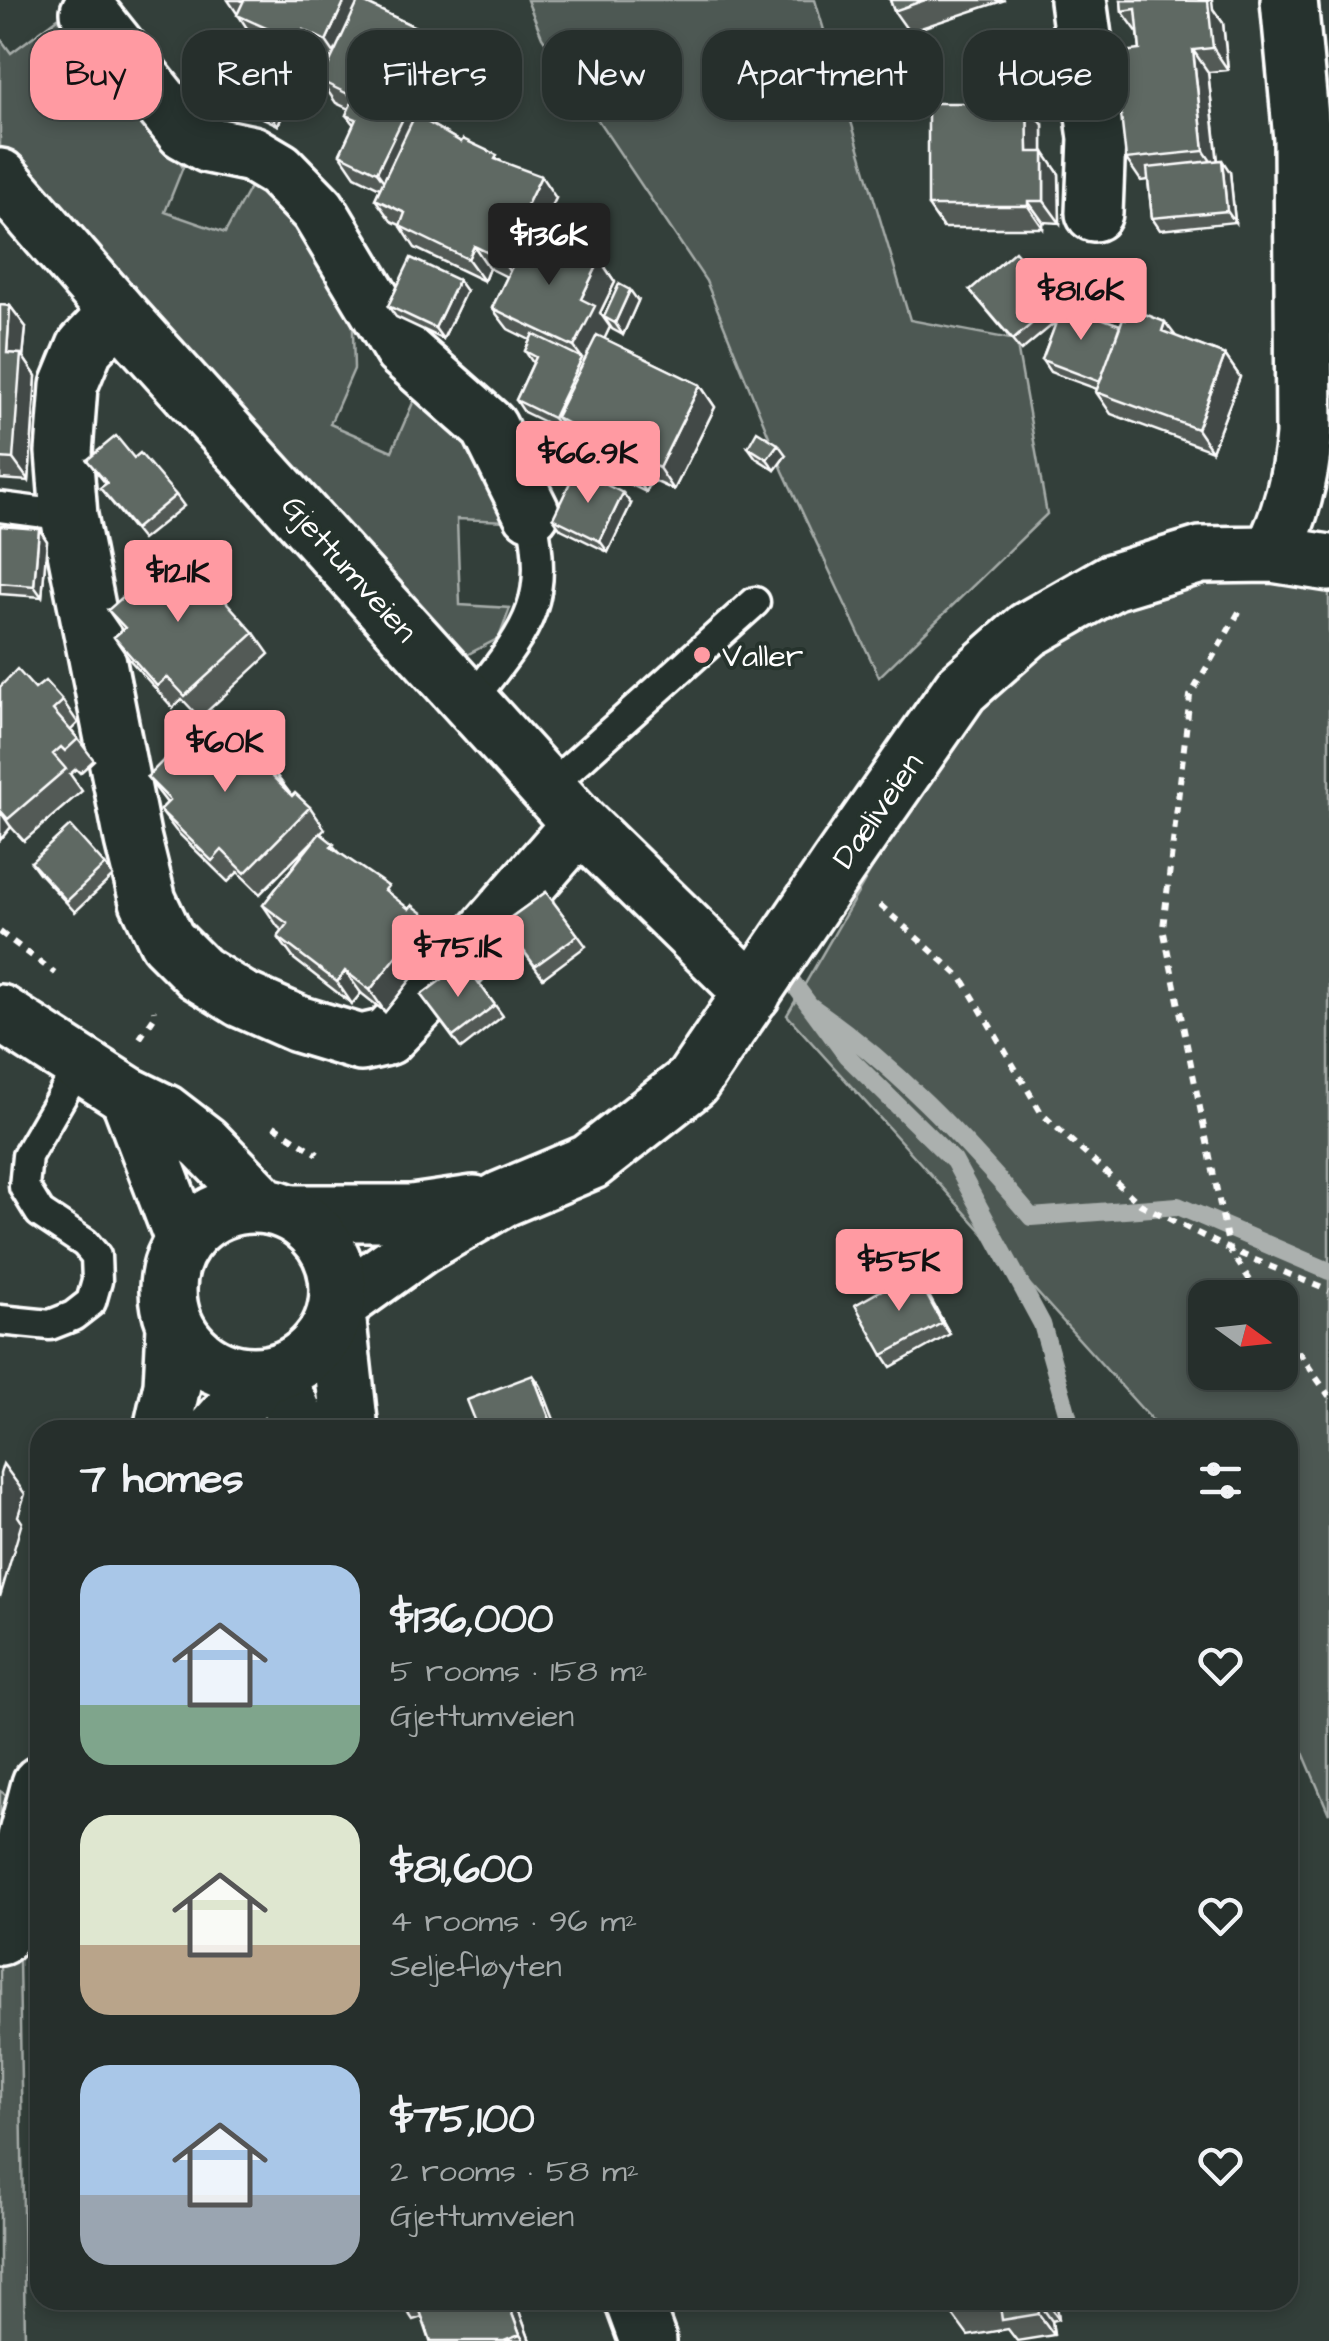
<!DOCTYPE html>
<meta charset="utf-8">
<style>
body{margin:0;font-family:"Architects Daughter",sans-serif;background:#323b38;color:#f1f3f6;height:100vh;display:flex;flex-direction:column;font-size:38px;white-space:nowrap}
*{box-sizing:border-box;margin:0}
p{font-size:32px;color:#a4a9a9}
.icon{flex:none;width:55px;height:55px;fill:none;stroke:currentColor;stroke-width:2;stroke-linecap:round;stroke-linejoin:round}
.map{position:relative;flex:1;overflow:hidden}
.panel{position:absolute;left:30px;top:1420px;width:1268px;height:890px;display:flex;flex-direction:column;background:#262f2c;border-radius:30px;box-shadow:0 5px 15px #0003,0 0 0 2px #424a48}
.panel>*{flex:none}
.banner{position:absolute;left:30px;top:30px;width:1270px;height:90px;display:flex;gap:20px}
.needle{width:65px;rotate:105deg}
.fabs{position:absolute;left:1188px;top:1280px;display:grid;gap:20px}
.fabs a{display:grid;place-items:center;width:110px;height:110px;border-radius:20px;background:#262f2c;box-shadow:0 5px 15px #0003,0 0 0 2px #424a48;font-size:50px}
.price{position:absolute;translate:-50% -85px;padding:0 22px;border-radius:10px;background:#ff9aa2;color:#111;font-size:32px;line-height:65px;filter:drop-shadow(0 2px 5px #0008)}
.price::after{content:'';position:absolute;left:50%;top:60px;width:30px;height:22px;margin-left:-15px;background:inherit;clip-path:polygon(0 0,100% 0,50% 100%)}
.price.current{background:#222;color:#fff}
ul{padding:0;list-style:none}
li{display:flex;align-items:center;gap:30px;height:250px;padding:0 50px}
li span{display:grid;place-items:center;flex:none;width:280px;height:200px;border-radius:30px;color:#555}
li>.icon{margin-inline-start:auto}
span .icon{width:120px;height:120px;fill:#fffc;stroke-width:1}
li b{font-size:42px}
h2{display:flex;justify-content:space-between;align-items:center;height:120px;padding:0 50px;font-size:42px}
.tag{padding:0 35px;border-radius:30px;background:#262f2c;box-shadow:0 5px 15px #0003,0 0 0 2px #424a48;font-size:35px;line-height:90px}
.tag.current{background:#ff9aa2;color:#111}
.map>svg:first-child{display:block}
</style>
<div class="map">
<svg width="1329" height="2341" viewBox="0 0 1329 2341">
<rect width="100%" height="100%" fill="#333f3a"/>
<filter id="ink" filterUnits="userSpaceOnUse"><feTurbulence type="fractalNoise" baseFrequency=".01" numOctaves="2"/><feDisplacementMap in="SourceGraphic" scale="20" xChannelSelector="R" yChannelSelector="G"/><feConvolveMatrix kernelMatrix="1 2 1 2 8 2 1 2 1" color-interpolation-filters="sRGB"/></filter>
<g filter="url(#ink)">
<!-- green -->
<path fill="#4d5853" stroke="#a6aca9" stroke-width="2.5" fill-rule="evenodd" d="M527,0H815L910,320L1016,340L1047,514L879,677L783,471L706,281L542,37Z
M58,18L183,167L165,212L225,233L255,178L352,292L354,369L330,424L392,451L415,398L475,449L508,521L457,519L460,605L510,608L499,638L453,662L0,146V38L11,53Z
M1329,575V1814L1288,1717V1430H1161L787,1015L971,698L1099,586ZM1205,1298H1280V1372H1205Z
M0,1791L40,1816V1889L19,1957L25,2341H0Z"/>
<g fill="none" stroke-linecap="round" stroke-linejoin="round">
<!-- stream -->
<path stroke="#abb0ae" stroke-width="18" d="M788,976L846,1055L954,1161L1042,1324L1072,1430
M809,1005C894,1064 964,1138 1031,1217L1178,1206L1329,1271"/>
<!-- lane casing -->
<g stroke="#fff" stroke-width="35">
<path id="lane" d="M0,507L69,516
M471,701C527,629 551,606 531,512
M548,788L755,602
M0,1320L50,1325L73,1316L91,1302L97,1281L96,1256L85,1243L40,1213L24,1187L27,1156L81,1063"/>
</g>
<!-- street casing -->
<g stroke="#fff" stroke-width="62">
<path id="street" d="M1078,0L1097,138L1094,213
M89,12L184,131L209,145L252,154L279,170L318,210L402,350L489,427L531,512
M0,177L118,313L580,824L753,993
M118,313L85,347L69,386L64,452L69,516L133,840L148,901L167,941L199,973L241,999L298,1024L361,1043L387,1037L467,954L580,824
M1272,554C1291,515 1300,479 1304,435L1302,139L1289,0
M291,1213H412L474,1204
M338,1305L419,1247L502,1199L590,1162L692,1082L837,867L961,689L1028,630L1112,582L1201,555L1272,554L1329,563
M337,1313L350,1430
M268,1375L290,1405L301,1430
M633,2300L648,2341"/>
</g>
<!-- secondary casing -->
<g stroke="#fff" stroke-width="62">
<path id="secondary" d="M0,1013L128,1095L165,1113L204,1143L263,1204
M128,1095L183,1239
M168 1290a85 85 0 1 1 170 0a85 85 0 1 1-170 0Z
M162,1430L172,1385L175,1327
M215,1430L263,1376
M0,1937L40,1784"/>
</g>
<!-- path -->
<path stroke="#fff" stroke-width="6" stroke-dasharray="8 8" stroke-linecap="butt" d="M1239,612L1190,696L1163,928L1229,1249L1262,1298
M880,905L962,978L1042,1114L1140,1204L1229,1249L1329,1291
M0,932L55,973
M140,1038L155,1016L154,1010
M274,1126L318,1154
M1280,1325L1329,1396"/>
<!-- lane -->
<use href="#lane" stroke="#26332d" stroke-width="28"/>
<!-- street -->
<use href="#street" stroke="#26332d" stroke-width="55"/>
<!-- secondary -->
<use href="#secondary" stroke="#26332d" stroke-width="55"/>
</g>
<!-- wall -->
<path fill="#525a56" stroke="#fff" stroke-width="2.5" d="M228,0H370L368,5L428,33L443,55L428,88L437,101L427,122L461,142L501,161L556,198L540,231L600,260L615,282L600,313L610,327L604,339L700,385L715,407L674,490L652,480L646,492L587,463L563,426L561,430L524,412L516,400L533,363L525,351L530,340L508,329L492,308L507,277L489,268L484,281L415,248L400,225L391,221L375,199L380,188L355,176L340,154L354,125L346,115L349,109L336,103L321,81L331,58L319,52L312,64L253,37Z
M890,0H1005L909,32L894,11Z
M1121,0L1213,9L1223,23L1228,70L1208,72L1218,161L1230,172L1235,222L1160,230L1152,218L1148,180L1141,181L1126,159L1140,50L1138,33L1122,11Z
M301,76L278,125L229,102L221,90Z
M1043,125V152L1059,174L1060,223L1043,222V228H943L928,206Z
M970,290L1059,300L1062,306L1120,325L1176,337L1225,355L1240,377L1212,451L1111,414L1096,392L1097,389L1050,372L1042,360L1057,321L1021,351Z
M466,291L443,339L396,317L388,306Z
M638,301L623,335L612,329L604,317Z
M0,305L10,306L26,327L23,357L36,376L29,481L0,479Z
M748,447L786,455L775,470L756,458Z
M134,458L176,495L184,506L142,540L100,488L106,484L87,460Z
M631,504L608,552L561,529L553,518Z
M0,526L39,529L47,541L42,597L0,594Z
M108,610L254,633L269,654L200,718L182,699L173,708L129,659L114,637L122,630Z
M0,687L35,689L63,701L78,723L71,730L94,760L80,773L76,769L70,774L82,791L24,841L11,827L0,840Z
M244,748L273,771L292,796L310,807L325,829L321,833L341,854L443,939L385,1012L361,993L352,1004L294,959L278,937L283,931L278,927L263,905L313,841L260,894L238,872L228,882L176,831L160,810L167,803L147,777Z
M31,862L105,865L113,876L75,912L39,873Z
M546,892L586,946L543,978L503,923Z
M464,963L503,1016L461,1049L421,995Z
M914,1272L950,1334L891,1367L883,1355Z
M400,2300H515L530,2341H430L422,2317L413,2320Z
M950,2300H1056L1059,2319L1052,2321L1054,2335L1017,2341L1008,2329L968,2336L952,2314Z"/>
<!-- shaded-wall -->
<path fill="#424a46" stroke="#fff" stroke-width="2.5" d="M345,0H370L341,63L326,41Z
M1199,0H1212L1213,9L1223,23L1228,70L1213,48Z
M303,30L319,52L312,64L297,42Z
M428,33L443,55L428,88L437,101L393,194L377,172L409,73Z
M1193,50L1208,72L1219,173L1204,151Z
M293,65L301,76L278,125L270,114Z
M1027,103L1043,125V174L1028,152Z
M1044,152L1059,174L1060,223L1044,201Z
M1222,160L1230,172L1235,222L1227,211Z
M541,176L556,198L516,281L501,259Z
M1028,201L1043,222V228L1028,206Z
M474,246L489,268L484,281L468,259Z
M600,260L615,282L600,313L610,327L565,422L556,417L563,426L561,430L553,418L582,358L574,347L581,299Z
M458,280L466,291L443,339L435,328Z
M630,290L638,301L623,335L615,323Z
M10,306L26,327L23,357L36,376L29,481L13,459L7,353Z
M1165,322L1181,343L1162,331Z
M1225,355L1240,377L1212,451L1197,429Z
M700,385L715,407L674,490L659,468Z
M778,444L786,455L775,470L767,459Z
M637,458L652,480L646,492L631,470Z
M623,493L631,504L608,552L600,541Z
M39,529L47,541L42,597L34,586Z
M273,771L289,793L270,774Z
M0,811L11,827L0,840Z
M428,917L443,939L385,1012L370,990Z
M345,971L361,993L352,1004L337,982Z
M914,1272L922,1283L950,1334L942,1323Z
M533,1375L541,1386L558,1430H554Z
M3,1464L25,1494L18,1516L22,1522L0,1597V1474Z
M507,2300H515L530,2341H524L520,2335Z
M1037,2300L1052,2321L1054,2335L1039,2314Z
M1046,2300H1056L1059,2319Z"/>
<!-- building -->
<path fill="#5f6964" stroke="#fff" stroke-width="2.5" d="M239,0H345L326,41L303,30L297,42L237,15L243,2Z
M359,0L428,33L409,73L422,79L377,172L340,154L356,119L346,115L354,97L321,81Z
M890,0H925L894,11Z
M1121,0L1208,1L1213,48L1193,50L1204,151L1126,159L1114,53L1140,50L1136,9L1122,11Z
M244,42L293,65L270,114L221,90Z
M928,103H1027L1028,152H1044V201H1028V206H928Z
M415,115L461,142L463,139L497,155L495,159L541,176L501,259L474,246L468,259L400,226L405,213L375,199Z
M1222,160L1227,211L1152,218L1147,168Z
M531,227L600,260L581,299L595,306L574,347L492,308Z
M1015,251L1059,300L1013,340L970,290Z
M411,258L458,280L435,328L388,306Z
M619,284L630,290L615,323L604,317Z
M1063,304L1120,325L1100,382L1042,360Z
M0,305L10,306L7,353L21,354L13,459L0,458Z
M1130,308L1165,322L1162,331L1225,355L1197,429L1096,392L1123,318L1126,319Z
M533,334L582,358L553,418L516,400L536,357L525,351Z
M597,335L700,385L659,468L637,458L631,470L572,441L578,429L556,417Z
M757,431L778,444L767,459L748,447Z
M116,436L134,458L140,453L176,495L135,529L100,488L107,483L87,460Z
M576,470L623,493L600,541L553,518Z
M0,526L39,529L34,586L0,583Z
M178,548L254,633L185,696L167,677L157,686L114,637L125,628L108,610Z
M17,669L35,689L45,681L63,701L53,710L78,739L65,751L61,747L53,754L66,769L8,819L0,810V687Z
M212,711L244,748L247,746L273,771L270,774L292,796L295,793L310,807L245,873L222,850L212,861L160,810L170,800L147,777Z
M70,826L105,865L67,901L31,862Z
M320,833L334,844L331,847L388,886L385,890L409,909L412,905L428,917L370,990L345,971L337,982L278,937L288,924L263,905Z
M546,892L578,935L535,966L503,923Z
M464,963L495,1005L453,1037L421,995Z
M914,1272L942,1323L883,1355L855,1305Z
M533,1375L554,1430H479L467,1400Z
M416,2300H507L520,2335L504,2341H431Z
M950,2300H1037L1039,2314L1002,2320L1000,2306L952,2314Z"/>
</g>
<!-- markers -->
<circle fill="#ff9aa2" stroke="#26332d" stroke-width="4" cx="702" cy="655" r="10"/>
<g text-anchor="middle" stroke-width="8" stroke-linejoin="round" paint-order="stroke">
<!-- street labels -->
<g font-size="32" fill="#fff" stroke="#26332d">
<text transform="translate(350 568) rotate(48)" y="11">Gjettumveien</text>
<text transform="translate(877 810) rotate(-55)" y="11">Dæliveien</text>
</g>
<!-- poi labels -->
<g font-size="32" fill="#fff" stroke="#26332d" text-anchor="start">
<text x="722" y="666">Valler</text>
</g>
</g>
</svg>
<div class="fabs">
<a><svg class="needle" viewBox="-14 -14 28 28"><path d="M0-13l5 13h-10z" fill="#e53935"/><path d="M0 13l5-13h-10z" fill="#a4a9a9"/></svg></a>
</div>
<b class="price current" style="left:549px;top:288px">$136K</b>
<b class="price" style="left:1081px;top:343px">$81.6K</b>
<b class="price" style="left:588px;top:506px">$66.9K</b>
<b class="price" style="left:178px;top:625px">$121K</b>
<b class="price" style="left:225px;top:795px">$60K</b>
<b class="price" style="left:458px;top:1000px">$75.1K</b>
<b class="price" style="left:899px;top:1314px">$55K</b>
<div class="banner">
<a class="tag current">Buy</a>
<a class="tag">Rent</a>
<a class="tag">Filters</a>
<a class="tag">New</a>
<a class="tag">Apartment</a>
<a class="tag">House</a>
</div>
<section class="panel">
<h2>7 homes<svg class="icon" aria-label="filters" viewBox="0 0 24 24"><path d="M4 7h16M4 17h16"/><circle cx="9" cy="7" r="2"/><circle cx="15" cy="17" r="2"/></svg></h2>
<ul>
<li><span style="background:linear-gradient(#a9c7e8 70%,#7fa58c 0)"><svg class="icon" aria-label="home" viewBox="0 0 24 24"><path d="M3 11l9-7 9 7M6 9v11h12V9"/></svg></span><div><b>$136,000</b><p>5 rooms · 158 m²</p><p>Gjettumveien</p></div><svg class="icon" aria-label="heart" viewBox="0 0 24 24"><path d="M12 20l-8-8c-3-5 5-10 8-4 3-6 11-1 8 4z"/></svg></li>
<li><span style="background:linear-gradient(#dfe7d0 65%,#b9a48a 0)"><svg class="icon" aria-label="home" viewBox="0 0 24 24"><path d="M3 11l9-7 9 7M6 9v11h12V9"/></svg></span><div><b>$81,600</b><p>4 rooms · 96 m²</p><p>Seljefløyten</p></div><svg class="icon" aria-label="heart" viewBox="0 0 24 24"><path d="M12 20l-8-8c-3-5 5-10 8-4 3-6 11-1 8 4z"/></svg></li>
<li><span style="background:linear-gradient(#a9c7e8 65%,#9aa5b1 0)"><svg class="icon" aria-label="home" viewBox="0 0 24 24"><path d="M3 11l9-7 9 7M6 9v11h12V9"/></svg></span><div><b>$75,100</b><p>2 rooms · 58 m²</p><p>Gjettumveien</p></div><svg class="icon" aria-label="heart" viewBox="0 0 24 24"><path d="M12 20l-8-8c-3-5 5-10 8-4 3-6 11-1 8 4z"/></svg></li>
</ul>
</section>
</div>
